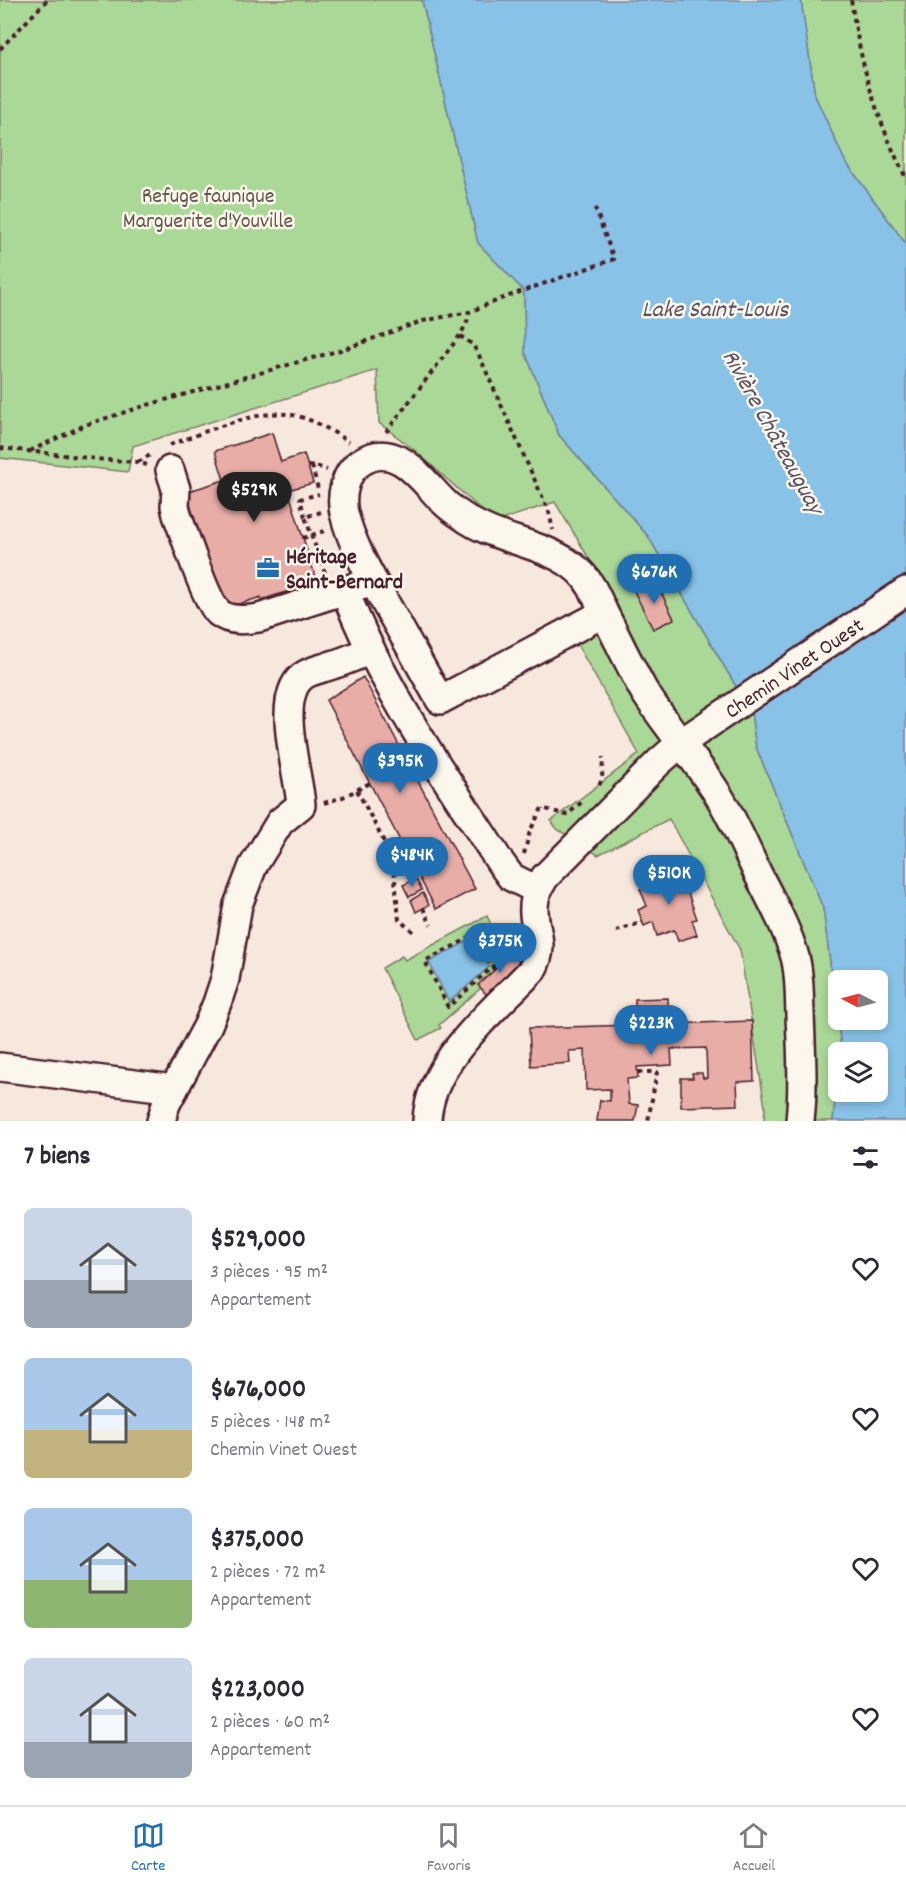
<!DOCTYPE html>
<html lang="fr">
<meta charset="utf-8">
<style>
body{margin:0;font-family:Dekko,sans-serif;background:#f2f2f3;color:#2b2b33;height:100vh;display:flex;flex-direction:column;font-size:22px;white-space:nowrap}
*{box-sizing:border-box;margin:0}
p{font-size:20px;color:#7c7c81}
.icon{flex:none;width:33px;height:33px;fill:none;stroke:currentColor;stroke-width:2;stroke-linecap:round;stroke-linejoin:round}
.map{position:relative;height:1121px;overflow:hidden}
.drawer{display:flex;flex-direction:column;background:#fff;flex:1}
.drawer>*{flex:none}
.needle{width:39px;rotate:276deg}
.fabs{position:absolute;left:828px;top:970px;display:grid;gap:12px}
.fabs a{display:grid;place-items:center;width:60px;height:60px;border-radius:9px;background:#fff;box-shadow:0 3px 9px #0003;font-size:30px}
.price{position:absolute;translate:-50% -51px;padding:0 14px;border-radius:21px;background:#1f6fb2;color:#fff;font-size:20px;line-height:39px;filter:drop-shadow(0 2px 3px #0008)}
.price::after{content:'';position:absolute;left:50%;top:36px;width:18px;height:14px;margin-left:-9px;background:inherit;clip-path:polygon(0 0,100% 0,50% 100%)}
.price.current{background:#222;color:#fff}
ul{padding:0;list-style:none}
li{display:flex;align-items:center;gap:18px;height:150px;padding:0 24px}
li span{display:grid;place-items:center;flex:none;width:168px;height:120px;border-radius:9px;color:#555}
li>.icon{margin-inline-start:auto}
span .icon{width:72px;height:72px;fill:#fffc;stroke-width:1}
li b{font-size:26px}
h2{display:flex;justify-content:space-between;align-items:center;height:72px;padding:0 24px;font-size:26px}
.menu{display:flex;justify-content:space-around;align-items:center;height:84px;border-top:2px solid #e1e1e2;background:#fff;font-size:16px;color:#7c7c81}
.menu a{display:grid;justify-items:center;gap:3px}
.menu .current{color:#1f6fb2}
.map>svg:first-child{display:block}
</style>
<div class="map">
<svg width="906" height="1121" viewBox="0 0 906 1121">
<rect width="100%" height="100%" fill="#f7e8de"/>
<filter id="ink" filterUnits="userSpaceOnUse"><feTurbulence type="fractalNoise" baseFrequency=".0167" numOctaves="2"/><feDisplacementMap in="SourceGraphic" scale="12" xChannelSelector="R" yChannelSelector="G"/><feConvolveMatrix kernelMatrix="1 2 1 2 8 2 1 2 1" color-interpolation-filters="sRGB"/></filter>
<g filter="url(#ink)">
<!-- green -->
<path fill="#aad897" stroke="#7a7c61" stroke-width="1.5" d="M0,0H422L478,243L524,291L525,352L559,435L648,536L751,712L756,747L823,908L841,1046V1053H838V1072L833,1121H764L765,1107L740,950L669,819L598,855L557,829L551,821L639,754L574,639L619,608L555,502L495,522L412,448L379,423L377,370L133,446L128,472L0,458Z
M801,0H906V244L845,161L815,96Z
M487,916L505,953L509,957L512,954L522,964L487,995L481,988L439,1025L441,1028L418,1040L382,968L402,956L405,960Z"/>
<!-- water -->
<path fill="#88c2e7" stroke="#6f819c" stroke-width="1.5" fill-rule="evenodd" d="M422,0H801L815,96L845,161L906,244V1121H833L838,1072V1092H878V1053H841V1046L823,908L756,747L751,712L648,536L559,435L525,352L524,291L478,243ZM838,981H878V1020H838Z
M473,938L489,967L449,1002L429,962Z"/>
<!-- building -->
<path fill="#e8ada7" stroke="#4a1f2b" stroke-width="1.5" d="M272,433L281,462L304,454L313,483L288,490L317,582L261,600V597L223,609L186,492L224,480L215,451Z
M655,580L674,619L653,629L634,591Z
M363,677L475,889L436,909L326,700Z
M671,865L676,878L682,876L697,919L692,920L697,935L678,941L674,930L657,936L653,922L644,926L638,910L647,906L640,889L659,882L655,870Z
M416,879L422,890L409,897L403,885Z
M423,893L429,905L416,912L411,900Z
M512,954L522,964L487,995L478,985Z
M668,998L669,1024L752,1021L754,1081L737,1082L738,1105L681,1107V1078H693L692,1073H702L703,1078H707L706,1048L671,1049L672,1065L637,1067L638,1078L627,1079L629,1104L638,1105L635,1121H597L600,1100L610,1101V1089L586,1090L585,1050L569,1051L570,1063L531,1066L529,1028L635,1025V999Z"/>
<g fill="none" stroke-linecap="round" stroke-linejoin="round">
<!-- minor casing -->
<g stroke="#4a1f2b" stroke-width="32">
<g id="minor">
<path d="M170,470L176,489L175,506L177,515C185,535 206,602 219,613C230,622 246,620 259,618L361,585"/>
<path d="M345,591C382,688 444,775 500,862L511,877L537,890"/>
<path d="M604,613L440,700C422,669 405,637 387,606C371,577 352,546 344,513C340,496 345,472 361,462C397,439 422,481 444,502C449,507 456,512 462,516C498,542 547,542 579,571C592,583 598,600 605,615C618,640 630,666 644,691C666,726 694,757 717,793C733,818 745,847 758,874C771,900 787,928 795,957C800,975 799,995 800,1013C801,1049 804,1085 800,1121"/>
<path d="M0,1067L174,1089"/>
<path d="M161,1121L166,1104L208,1025L217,1003L225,979L238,905L253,866L280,822L301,805C299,773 272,693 306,674C314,670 324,668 332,665C346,661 358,655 371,650"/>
<path id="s1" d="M427,1121C429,1061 494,1011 532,970C549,941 529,926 535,899C536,891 541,884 545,877L659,762L682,742L906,591"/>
</g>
</g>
<!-- path -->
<path stroke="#4a1f2b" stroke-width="4" stroke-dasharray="4.5 4.5" stroke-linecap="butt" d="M851,0C861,66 876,118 906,178
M0,49L47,0
M460,336L472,344L478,353L549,512L553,530
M386,432L461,334L467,322L469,312
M170,445C199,434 256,410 286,414C308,416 331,430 349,442
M0,448L106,460L138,462L147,465
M30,451L85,425L144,406L344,349L423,321L469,312L506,297L614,259L595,208
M138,462L150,455
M308,466L319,467L327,470
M312,466L318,489
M321,512L305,517L325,573
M305,517L300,499L319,494
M303,538L324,531
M641,566L650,583
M599,785L602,780L603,757
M357,790L393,859L399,920L415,933
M324,803L343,797L370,783
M524,854L530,831L542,808L567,815L583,801
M423,908L431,925
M616,931L643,922
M495,970L493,968L475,935L425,961L448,1007C469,989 488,969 510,953H514
M638,1072H657L648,1121"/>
<!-- minor -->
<use href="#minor" stroke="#fbf7ec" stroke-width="27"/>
</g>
</g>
<!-- icons -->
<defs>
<g id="office-bare" transform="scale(1.8)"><path d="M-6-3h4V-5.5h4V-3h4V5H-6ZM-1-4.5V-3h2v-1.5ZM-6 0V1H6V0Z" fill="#1f6fb2" stroke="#fbf7ec" stroke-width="2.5" paint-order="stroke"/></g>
</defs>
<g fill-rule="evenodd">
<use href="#office-bare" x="268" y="568"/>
</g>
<g text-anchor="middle" stroke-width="5" stroke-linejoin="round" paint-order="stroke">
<!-- park labels -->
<g font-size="22" fill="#67564b" stroke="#fbf7ec">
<text x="208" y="202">Refuge faunique<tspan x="208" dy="25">Marguerite d'Youville</tspan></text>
</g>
<!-- poi labels -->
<g font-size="22" font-weight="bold" fill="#4a1f2b" stroke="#fbf7ec" text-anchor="start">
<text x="286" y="563">Héritage<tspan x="286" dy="25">Saint-Bernard</tspan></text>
</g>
<!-- street labels -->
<g font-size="22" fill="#4a1f2b" stroke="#fbf7ec">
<text dy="8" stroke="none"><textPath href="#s1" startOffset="612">Chemin Vinet Ouest</textPath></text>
</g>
<!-- water labels -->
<g font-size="24" font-style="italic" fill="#5d5063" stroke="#fbf7ec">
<text x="715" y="316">Lake Saint-Louis</text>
<text transform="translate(774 431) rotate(61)" y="8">Rivière Châteauguay</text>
</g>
</g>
</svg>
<div class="fabs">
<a><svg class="needle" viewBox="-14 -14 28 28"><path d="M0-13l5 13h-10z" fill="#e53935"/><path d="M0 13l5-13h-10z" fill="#7c7c81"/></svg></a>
<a><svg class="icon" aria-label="layers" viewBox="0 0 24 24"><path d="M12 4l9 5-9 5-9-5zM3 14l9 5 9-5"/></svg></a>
</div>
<b class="price current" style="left:254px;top:523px">$529K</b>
<b class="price" style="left:654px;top:605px">$676K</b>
<b class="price" style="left:400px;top:794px">$395K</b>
<b class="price" style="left:412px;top:888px">$484K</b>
<b class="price" style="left:669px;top:906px">$510K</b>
<b class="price" style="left:500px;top:974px">$375K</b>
<b class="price" style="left:651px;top:1056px">$223K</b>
</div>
<section class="drawer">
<h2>7 biens<svg class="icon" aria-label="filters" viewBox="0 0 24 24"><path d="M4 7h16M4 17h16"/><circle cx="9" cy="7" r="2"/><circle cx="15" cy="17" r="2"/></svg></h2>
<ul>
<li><span style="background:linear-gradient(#c9d6e8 60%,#9aa5b1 0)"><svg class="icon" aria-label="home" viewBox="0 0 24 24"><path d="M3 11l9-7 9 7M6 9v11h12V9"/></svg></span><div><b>$529,000</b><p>3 pièces · 95 m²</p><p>Appartement</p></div><svg class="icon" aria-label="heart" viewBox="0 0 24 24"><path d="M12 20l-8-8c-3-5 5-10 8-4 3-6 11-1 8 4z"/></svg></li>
<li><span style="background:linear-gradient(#a9c7e8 60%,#c2b280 0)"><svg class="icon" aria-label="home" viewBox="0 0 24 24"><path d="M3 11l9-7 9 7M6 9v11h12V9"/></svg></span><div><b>$676,000</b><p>5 pièces · 148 m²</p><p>Chemin Vinet Ouest</p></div><svg class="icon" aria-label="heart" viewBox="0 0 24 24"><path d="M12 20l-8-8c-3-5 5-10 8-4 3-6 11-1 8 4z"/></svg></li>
<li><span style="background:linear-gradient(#a9c7e8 60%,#8fb573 0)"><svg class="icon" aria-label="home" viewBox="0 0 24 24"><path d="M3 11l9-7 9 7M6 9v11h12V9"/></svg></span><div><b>$375,000</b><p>2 pièces · 72 m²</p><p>Appartement</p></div><svg class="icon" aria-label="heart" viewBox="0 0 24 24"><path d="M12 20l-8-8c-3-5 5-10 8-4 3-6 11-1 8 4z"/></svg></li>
<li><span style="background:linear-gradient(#c9d6e8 70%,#9aa5b1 0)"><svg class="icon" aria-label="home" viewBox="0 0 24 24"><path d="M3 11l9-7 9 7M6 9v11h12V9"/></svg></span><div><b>$223,000</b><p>2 pièces · 60 m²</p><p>Appartement</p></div><svg class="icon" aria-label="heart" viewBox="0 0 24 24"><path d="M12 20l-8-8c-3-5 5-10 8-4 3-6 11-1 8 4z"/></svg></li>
</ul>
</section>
<nav class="menu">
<a class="current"><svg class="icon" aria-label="map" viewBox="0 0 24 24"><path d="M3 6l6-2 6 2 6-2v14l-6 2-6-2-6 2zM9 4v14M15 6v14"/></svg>Carte</a>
<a><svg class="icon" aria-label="saved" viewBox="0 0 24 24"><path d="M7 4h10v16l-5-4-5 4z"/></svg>Favoris</a>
<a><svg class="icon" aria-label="home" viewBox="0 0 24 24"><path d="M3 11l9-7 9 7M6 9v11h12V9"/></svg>Accueil</a>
</nav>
